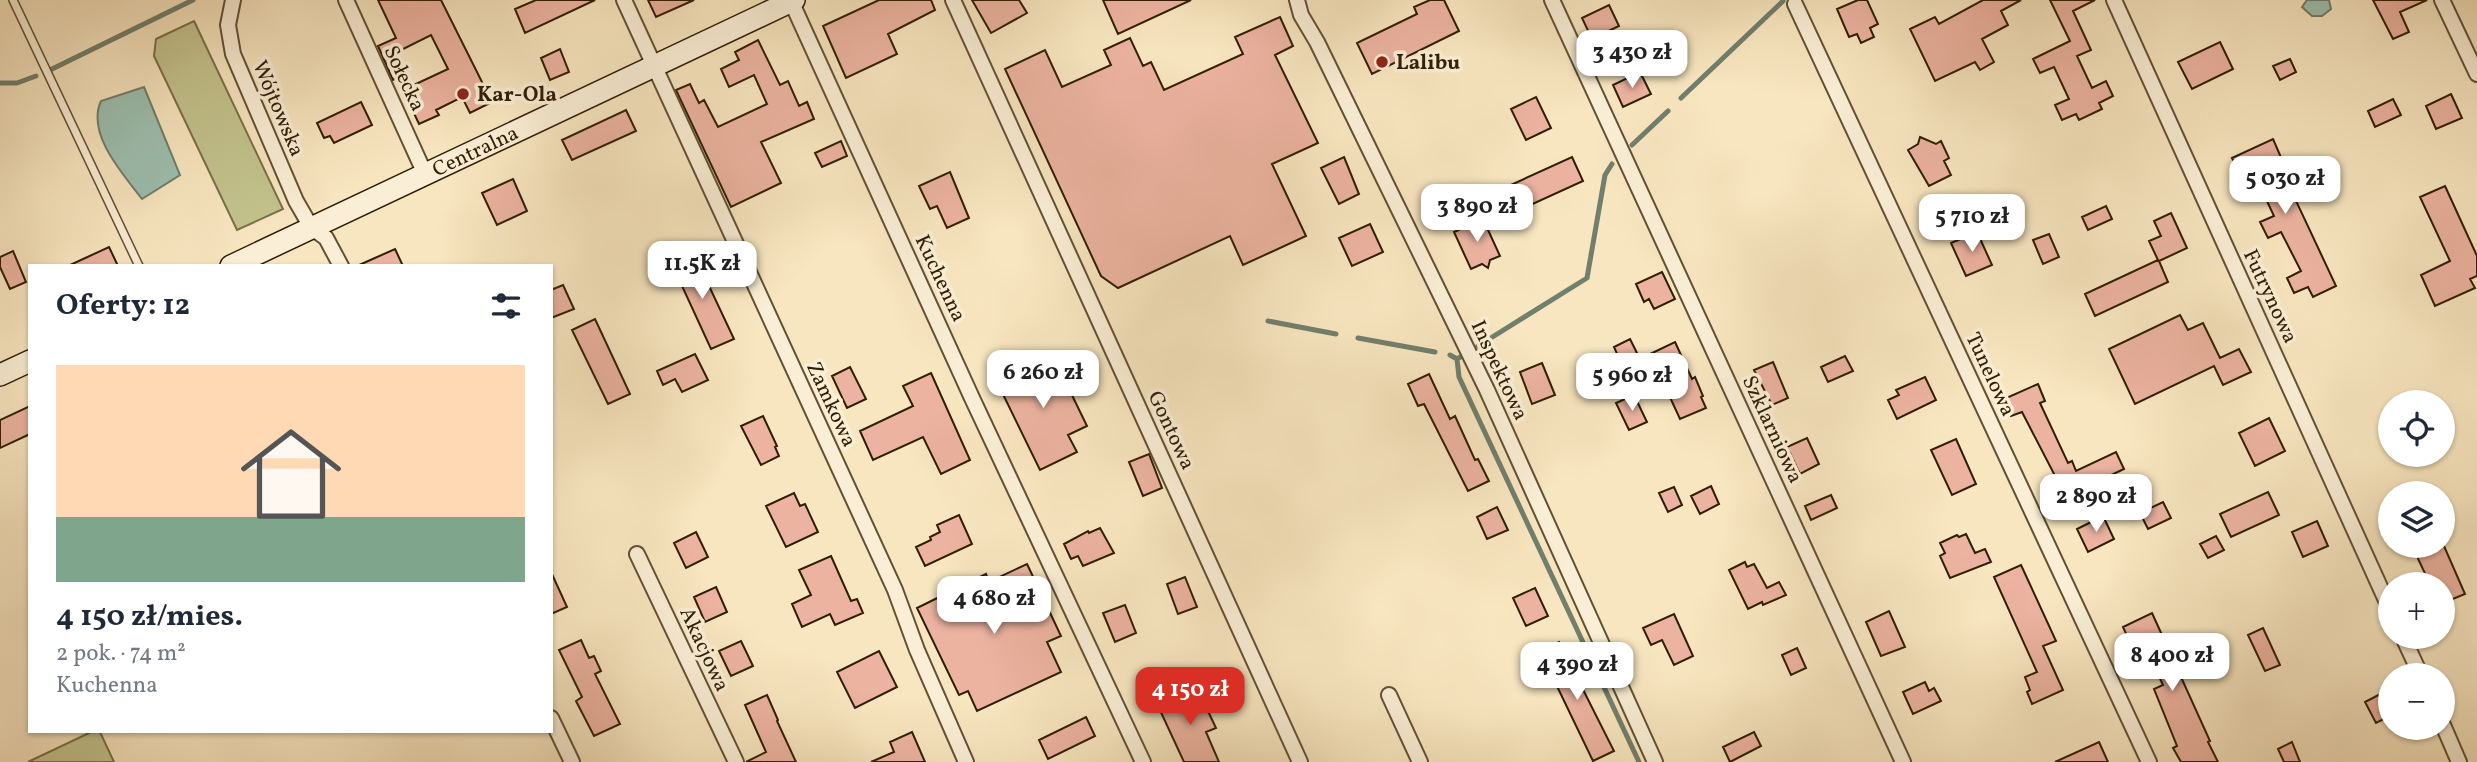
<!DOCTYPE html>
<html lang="pl">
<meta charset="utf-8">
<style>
body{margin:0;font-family:Vollkorn,serif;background:#f2f2f3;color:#1f2937;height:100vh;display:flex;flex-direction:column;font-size:26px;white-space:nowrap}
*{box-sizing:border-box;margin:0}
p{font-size:23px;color:#747a83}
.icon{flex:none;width:38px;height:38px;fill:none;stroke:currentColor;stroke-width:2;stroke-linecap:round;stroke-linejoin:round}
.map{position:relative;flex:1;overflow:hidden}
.drawer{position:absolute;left:28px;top:264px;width:525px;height:469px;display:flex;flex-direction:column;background:#fff;border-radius:0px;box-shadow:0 2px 5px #0004}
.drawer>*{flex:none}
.buttons{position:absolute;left:2378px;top:390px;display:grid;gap:14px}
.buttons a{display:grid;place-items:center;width:77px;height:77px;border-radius:50%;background:#fff;box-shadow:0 2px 5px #0004;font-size:35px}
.price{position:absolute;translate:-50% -60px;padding:0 16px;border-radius:14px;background:#fff;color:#222;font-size:23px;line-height:46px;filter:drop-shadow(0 2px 4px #0008)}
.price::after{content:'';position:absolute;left:50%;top:42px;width:21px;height:16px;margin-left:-10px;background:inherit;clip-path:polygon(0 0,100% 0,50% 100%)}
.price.current{background:#d93025;color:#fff}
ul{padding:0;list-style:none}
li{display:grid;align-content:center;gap:14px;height:371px;padding:0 28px}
li span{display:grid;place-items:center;height:217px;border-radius:0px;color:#555}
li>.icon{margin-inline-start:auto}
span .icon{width:126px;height:126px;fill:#fffc;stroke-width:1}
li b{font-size:30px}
h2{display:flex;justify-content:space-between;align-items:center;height:84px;padding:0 28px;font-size:30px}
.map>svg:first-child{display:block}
</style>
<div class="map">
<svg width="2477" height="762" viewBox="0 0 2477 762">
<rect width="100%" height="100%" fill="#f8e6c0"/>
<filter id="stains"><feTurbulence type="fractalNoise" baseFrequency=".00286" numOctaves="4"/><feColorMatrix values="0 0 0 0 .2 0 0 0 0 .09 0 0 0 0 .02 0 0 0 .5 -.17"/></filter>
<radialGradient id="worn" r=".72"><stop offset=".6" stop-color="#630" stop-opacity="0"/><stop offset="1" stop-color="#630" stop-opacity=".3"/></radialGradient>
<!-- green -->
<path fill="#c3c38e" stroke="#7a7049" stroke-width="2" d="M194,21L283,209L237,230L154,56L156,39Z
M91,732H100L114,762H28Z"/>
<!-- water -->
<path fill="#9dc0b1" stroke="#717f6c" stroke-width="2" d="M2307,0H2329L2331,9L2322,16H2312L2302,7Z
M144,87L180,175L142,199C123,174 86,134 101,101Z"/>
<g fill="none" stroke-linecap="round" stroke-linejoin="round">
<!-- stream -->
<path stroke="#717f6c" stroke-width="5" d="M50,70L193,0
M0,83H17L36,76
M1681,98L1783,1
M1632,145L1668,111
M1268,321L1336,334
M1358,338L1435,352
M1478,346L1587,278L1605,175L1612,164
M1450,355L1457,359L1462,356
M1457,359L1459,377L1639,762"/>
</g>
<!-- building -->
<path fill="#ecb3a0" stroke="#301e04" stroke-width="2" d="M378,0H441L492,102L470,113L462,97L436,110L439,115L419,124L403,90L448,69L431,35L395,53L405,75L393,80L378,46L396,38Z
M536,0H595L525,33L515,9Z
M648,0H694L656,17Z
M879,0H931L935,10L888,34L897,54L846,78L823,26Z
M972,0H1019L1027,13L991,33Z
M1103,0H1191L1118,34Z
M1430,0H1444L1459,31L1372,74L1357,43L1417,14L1414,7Z
M1858,0H1867L1878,24L1870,28L1874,37L1861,43L1857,34L1849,37L1837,9Z
M1983,0H2021L2001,11L2008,25L1982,39L1994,62L1980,70L1975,62L1935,81L1910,29L1935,17L1939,24Z
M2050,0H2095L2073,11L2091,50L2077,56L2092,88L2106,81L2113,96L2099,103L2102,109L2079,120L2076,114L2062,120L2055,105L2069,99L2054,67L2040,73L2033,59L2070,41Z
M2373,0H2427L2400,12L2409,32L2393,39Z
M1609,5L1619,26L1592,39L1582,18Z
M1280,17L1293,46L1275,55L1318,143L1272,164L1306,236L1243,265L1230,236L1118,288L1101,276L1005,69L1045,50L1062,87L1111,65L1104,50L1130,38L1143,66L1151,62L1164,90L1243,54L1235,37Z
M758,40L780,85L788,81L799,106L807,102L814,119L761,142L781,183L731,207L676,90L690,84L699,103L704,100L718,127L767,104L754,75L729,87L721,69L739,60L735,52Z
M2220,42L2233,69L2192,89L2178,62Z
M560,49L569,72L550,80L541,58Z
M2290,59L2296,72L2280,80L2273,66Z
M1640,72L1651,94L1623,107L1613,85Z
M2451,94L2462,118L2436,129L2426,106Z
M1536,97L1551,128L1526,140L1511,109Z
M2393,99L2401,115L2375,127L2368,111Z
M361,102L372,125L334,143L330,136L324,138L317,123Z
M626,110L636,131L572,160L562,140Z
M1920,137L1936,144L1941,141L1949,158L1944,161L1951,175L1929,186L1908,150L1918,144Z
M2273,139L2286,169L2282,171L2336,286L2313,297L2308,287L2294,293L2287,278L2301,271L2281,232L2268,238L2260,222L2274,216L2258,182L2246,187L2232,158Z
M841,141L847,156L822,167L815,153Z
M1344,157L1359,194L1339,204L1321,168Z
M1572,157L1583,181L1513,213L1502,189Z
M950,172L969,218L947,228L937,206L930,209L919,186Z
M513,179L527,211L497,225L482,193Z
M2445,186L2477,256V276L2470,279L2475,288L2435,306L2421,275L2450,261L2420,197Z
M2106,206L2112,219L2088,230L2082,217Z
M2171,213L2187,248L2159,261L2168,282L2095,316L2085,294L2158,260L2149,241L2161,236L2154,221Z
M1483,219L1500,256L1490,260L1488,268L1482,264L1471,269L1454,232Z
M1370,224L1383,252L1352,266L1339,238Z
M1977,232L1992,265L1966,276L1951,243Z
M2049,234L2059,257L2043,264L2033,240Z
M109,247L118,266H68Z
M395,249L403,266H357Z
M13,251L26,282L10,289L0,267V257Z
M693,252L734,339L711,349L671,262Z
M1662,272L1675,299L1654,309L1649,299L1644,302L1636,284Z
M563,285L574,309L551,318V290Z
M2180,315L2188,330L2203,323L2220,358L2239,349L2251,372L2223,385L2214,366L2135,404L2109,349Z
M595,319L630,394L608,404L572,330Z
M1630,339L1639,357L1622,365L1614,347Z
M1675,342L1692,379L1695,377L1703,396L1701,397L1706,408L1680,419L1650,354Z
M695,354L708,380L682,392L675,379L663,385L657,371Z
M1052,354L1087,426L1068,435L1077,452L1040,470L996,380Z
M1845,356L1853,371L1828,382L1821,367Z
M1773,362L1788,398L1772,405L1754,370Z
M1542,363L1555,395L1532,404L1520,372Z
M850,367L866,399L847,408L832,376Z
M931,373L970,460L941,474L923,437L873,460L860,431L913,406L903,386Z
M1429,374L1450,419L1455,416L1475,460L1478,459L1489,481L1468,491L1424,404L1418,406L1408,384Z
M1925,377L1936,400L1897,419L1888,400L1899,395L1896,390Z
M2038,384L2045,401L2040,403L2068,463L2072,461L2076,471L2116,452L2124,469L2086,487L2087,490L2067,499L2022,412L2011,416L2004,399Z
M1634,395L1647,422L1629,430L1616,403Z
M30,406V434L0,448V420Z
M763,416L777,446L775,447L779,456L761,465L741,426Z
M2269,418L2285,451L2255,466L2239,433Z
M1807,438L1819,464L1800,474L1787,447Z
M1956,439L1976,484L1952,495L1931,450Z
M1149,454L1162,488L1143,496L1129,462Z
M1711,486L1719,504L1700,514L1691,496Z
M1674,487L1682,505L1668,512L1659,493Z
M2268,492L2279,515L2231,537L2220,514Z
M794,493L800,506L805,504L818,532L786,547L766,506Z
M1831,495L1837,508L1811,520L1805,506Z
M2163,502L2171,518L2148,529L2140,513Z
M1497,507L1508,530L1487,539L1477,517Z
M959,515L972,544L925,566L916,547L931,540L930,537L940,532L937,525Z
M2103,516L2114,539L2088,552L2077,529Z
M2317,521L2328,546L2303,557L2292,532Z
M1100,528L1114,553L1083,566L1078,556L1071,559L1064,544L1088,531L1089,533Z
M696,532L708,557L686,568L674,543Z
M1966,534L1975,553L1985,549L1991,562L1950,578L1940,556L1945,553L1940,543L1957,535L1959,537Z
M2216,536L2224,550L2208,558L2200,544Z
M2412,546H2444L2465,594L2443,603V584H2430Z
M831,556L851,601L857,599L863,613L835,625L830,614L802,627L792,604L811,595L799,570Z
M1745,562L1747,567L1754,564L1767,588L1779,582L1786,595L1763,605L1762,602L1748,609L1729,570Z
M1027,564L1061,636L1047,642L1061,672L977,711L968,691L959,695L917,608L986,574L989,582Z
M2021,565L2056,641L2043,646L2063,690L2032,704L2027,692L2030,690L2025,677L2037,672L1994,577Z
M551,572L567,607L551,614Z
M1185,577L1197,607L1178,614L1167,584Z
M716,587L727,612L705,622L694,597Z
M1535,588L1548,616L1526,626L1513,598Z
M1125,605L1136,633L1115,642L1103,613Z
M1889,611L1905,647L1881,656L1866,622Z
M2152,613L2210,741L2208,742L2218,762H2181L2173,748L2177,746L2154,689L2163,685L2146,649L2135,654L2123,627Z
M1674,614L1693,656L1674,665L1662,640L1651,645L1643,628Z
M2263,628L2280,665L2265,671L2248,635Z
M581,640L589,658L594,656L601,671L595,674L620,724L594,736L576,701L582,697L559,650Z
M741,641L753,666L731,676L719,651Z
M1559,642L1614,751L1593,761L1540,651Z
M1797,648L1806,668L1791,675L1782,655Z
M879,651L897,687L855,708L837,672Z
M1925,682L1929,691L1934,688L1941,701L1913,714L1903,692Z
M1197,688L1216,728L1206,732L1219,762H1184L1158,706Z
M2390,689V716L2376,723L2365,702Z
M767,695L778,720L777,721L796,762H746L766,752L745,705Z
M1086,717L1095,736L1048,759L1039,740Z
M912,732L925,762H871L894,752L890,742Z
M1754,732L1761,746L1730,762L1723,747Z
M2099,742L2108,762H2055Z
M2292,742L2300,762H2284L2278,749Z"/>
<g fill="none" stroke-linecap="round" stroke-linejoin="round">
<!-- lane casing -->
<g stroke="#625033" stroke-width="10">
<path id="lane" d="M13,0L139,266"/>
</g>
<!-- street casing -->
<g stroke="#625033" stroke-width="18">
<path id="street" d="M233,0L228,25L233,54L296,201L311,227L326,238L341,266
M346,0L425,174
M624,0L895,590L917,650L966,762
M953,0L1300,762
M1297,0L1301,15L1317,42L1487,390L1655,762
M1552,0L1903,762
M2114,0L2390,609
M2442,0L2477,74
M791,1L972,398L1143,762
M1795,4L2149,762
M637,554L736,762
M2403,637L2421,676
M1389,695L1420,762
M551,718L572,762
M2443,725L2459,762"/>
</g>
<!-- secondary casing -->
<g stroke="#301e04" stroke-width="24">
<g id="secondary">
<path id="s1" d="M231,266L794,0"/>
<path d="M0,375L30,361"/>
</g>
</g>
<!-- path -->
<path stroke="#301e04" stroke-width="3.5" stroke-dasharray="2 3.5" stroke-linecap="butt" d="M2443,702L2448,712"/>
<!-- lane -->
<use href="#lane" stroke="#faefd6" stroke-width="7"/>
<!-- street -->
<use href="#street" stroke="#faefd6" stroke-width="14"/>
<!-- secondary -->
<use href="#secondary" stroke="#faefd6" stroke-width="21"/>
</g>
<!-- markers -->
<g fill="#8f2418" stroke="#faefd6" stroke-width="2.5">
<circle cx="1382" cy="62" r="7"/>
<circle cx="463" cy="94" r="7"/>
</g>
<g text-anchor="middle" stroke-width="7" stroke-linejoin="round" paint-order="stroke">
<!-- poi labels -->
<g font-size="21" font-weight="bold" fill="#301e04" stroke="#faefd6" text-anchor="start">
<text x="1396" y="69">Lalibu</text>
<text x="477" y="101">Kar-Ola</text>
</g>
<!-- street labels -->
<g font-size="21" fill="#301e04" stroke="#faefd6">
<text transform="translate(405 78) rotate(65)" y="7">Sołecka</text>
<text transform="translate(279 108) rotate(67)" y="7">Wójtowska</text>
<text dy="7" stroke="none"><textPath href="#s1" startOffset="270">Centralna</textPath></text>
<text transform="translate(941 278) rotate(65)" y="7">Kuchenna</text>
<text transform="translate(2271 296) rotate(65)" y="7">Futrynowa</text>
<text transform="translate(1500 370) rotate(65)" y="7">Inspektowa</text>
<text transform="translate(1991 374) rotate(65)" y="7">Tunelowa</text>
<text transform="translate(832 404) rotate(65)" y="7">Zamkowa</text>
<text transform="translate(1773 429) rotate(65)" y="7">Szklarniowa</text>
<text transform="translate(1172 430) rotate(65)" y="7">Gontowa</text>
<text transform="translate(705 649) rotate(65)" y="7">Akacjowa</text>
</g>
</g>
<rect width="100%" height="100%" filter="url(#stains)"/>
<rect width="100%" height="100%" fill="url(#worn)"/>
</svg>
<div class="buttons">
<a><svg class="icon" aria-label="locate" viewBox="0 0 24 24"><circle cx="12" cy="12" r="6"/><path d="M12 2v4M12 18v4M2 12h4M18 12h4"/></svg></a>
<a><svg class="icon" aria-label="layers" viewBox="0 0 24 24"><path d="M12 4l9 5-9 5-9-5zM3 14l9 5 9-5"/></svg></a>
<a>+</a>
<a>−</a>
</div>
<b class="price" style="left:1632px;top:90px">3 430 zł</b>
<b class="price" style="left:2285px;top:216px">5 030 zł</b>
<b class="price" style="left:1477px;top:244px">3 890 zł</b>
<b class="price" style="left:1972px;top:254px">5 710 zł</b>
<b class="price" style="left:702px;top:301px">11.5K zł</b>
<b class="price" style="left:1043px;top:410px">6 260 zł</b>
<b class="price" style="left:1632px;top:413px">5 960 zł</b>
<b class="price" style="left:2096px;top:534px">2 890 zł</b>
<b class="price" style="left:994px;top:636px">4 680 zł</b>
<b class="price" style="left:2172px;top:693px">8 400 zł</b>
<b class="price" style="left:1577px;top:702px">4 390 zł</b>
<b class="price current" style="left:1190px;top:727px">4 150 zł</b>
<section class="drawer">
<h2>Oferty: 12<svg class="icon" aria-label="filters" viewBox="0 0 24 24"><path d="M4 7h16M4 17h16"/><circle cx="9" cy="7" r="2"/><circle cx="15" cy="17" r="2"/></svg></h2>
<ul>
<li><span style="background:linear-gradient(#ffd9b3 70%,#7fa58c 0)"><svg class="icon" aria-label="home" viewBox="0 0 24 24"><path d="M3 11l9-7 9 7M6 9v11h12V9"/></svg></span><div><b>4 150 zł/mies.</b><p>2 pok. · 74 m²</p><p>Kuchenna</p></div></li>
</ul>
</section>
</div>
